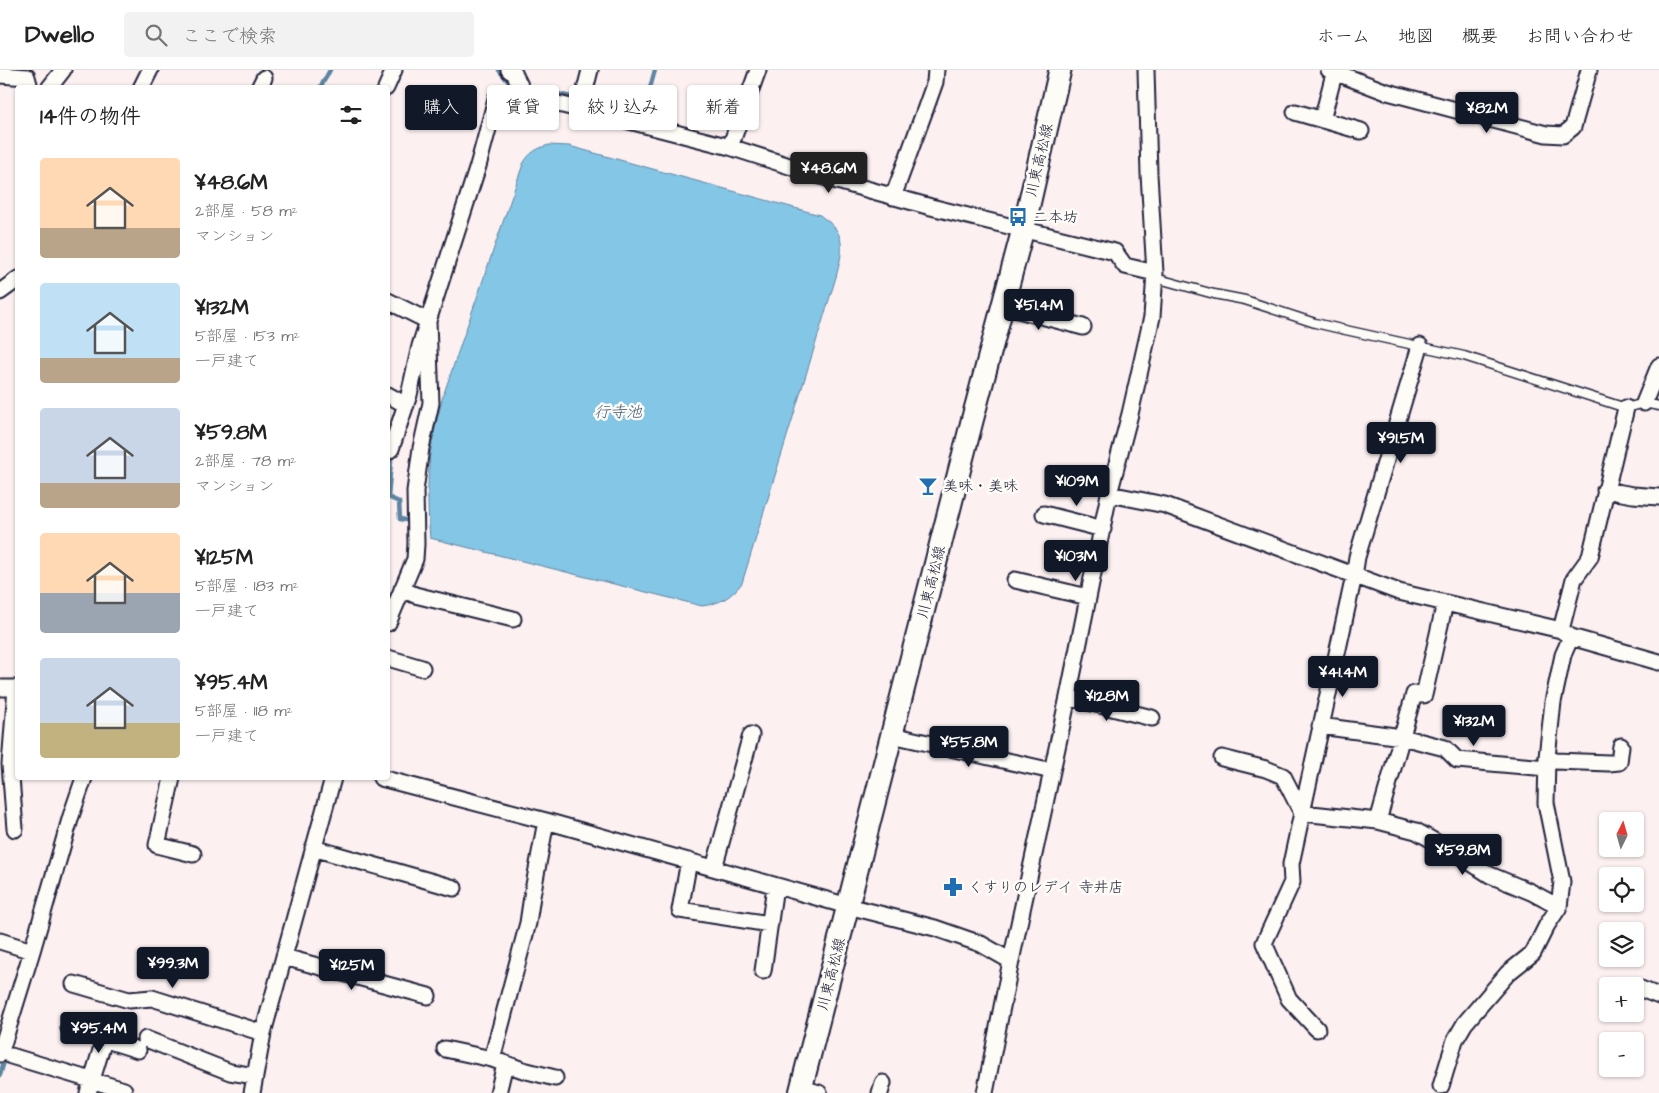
<!DOCTYPE html>
<html lang="ja">
<meta charset="utf-8">
<style>
body{margin:0;font-family:"Architects Daughter","Klee One",sans-serif;background:#f2f2f2;color:#222;height:100vh;display:flex;flex-direction:column;font-size:19px;white-space:nowrap}
*{box-sizing:border-box;margin:0}
p{font-size:16px;color:#767676}
.icon{flex:none;width:28px;height:28px;fill:none;stroke:currentColor;stroke-width:2;stroke-linecap:round;stroke-linejoin:round}
.map{position:relative;flex:1;overflow:hidden}
.side{position:absolute;left:15px;top:15px;width:375px;height:695px;display:flex;flex-direction:column;background:#fff;border-radius:5px;box-shadow:0 1px 4px #0004}
.side>*{flex:none}
.guide{position:absolute;left:405px;top:15px;width:475px;height:45px;display:flex;gap:10px}
.needle{width:32px;rotate:5deg}
.controls{position:absolute;left:1599px;top:742px;display:grid;gap:10px}
.controls a{display:grid;place-items:center;width:45px;height:45px;border-radius:5px;background:#fff;box-shadow:0 1px 4px #0004;font-size:25px}
.price{position:absolute;translate:-50% -42px;padding:0 11px;border-radius:5px;background:#111827;color:#fff;font-size:16px;line-height:32px;filter:drop-shadow(0 1px 2px #0008)}
.price::after{content:'';position:absolute;left:50%;top:30px;width:15px;height:11px;margin-left:-8px;background:inherit;clip-path:polygon(0 0,100% 0,50% 100%)}
.price.active{background:#222;color:#fff}
ul{padding:0;list-style:none}
li{display:flex;align-items:center;gap:15px;height:125px;padding:0 25px}
li span{display:grid;place-items:center;flex:none;width:140px;height:100px;border-radius:5px;color:#555}
li>.icon{margin-inline-start:auto}
span .icon{width:60px;height:60px;fill:#fffc;stroke-width:1}
li b{font-size:21px}
h2{display:flex;justify-content:space-between;align-items:center;height:60px;padding:0 25px;font-size:21px}
.pill{padding:0 18px;border-radius:5px;background:#fff;box-shadow:0 1px 4px #0004;font-size:18px;line-height:45px}
.pill.active{background:#111827;color:#fff}
header{display:flex;align-items:center;gap:30px;box-sizing:border-box;height:70px;padding:0 25px;background:#fff;border-bottom:1px solid #e0e0e0}
header strong{font-size:24px}
nav{display:flex;gap:28px;margin-inline-start:auto;font-size:18px}
.search{width:350px;height:45px;background:#f2f2f2;display:flex;align-items:center;gap:12px;box-sizing:border-box;padding:0 18px;border-radius:5px;color:#767676;font-size:19px}
.map>svg:first-child{display:block}
</style>
<header>
<strong>Dwello</strong>
<div class="search"><svg class="icon" aria-label="search" viewBox="0 0 24 24"><circle cx="10" cy="10" r="6"/><path d="M15 15l6 6"/></svg>ここで検索</div>
<nav><a>ホーム</a><a>地図</a><a>概要</a><a>お問い合わせ</a></nav>
</header>
<div class="map">
<svg width="1659" height="1023" viewBox="0 0 1659 1023">
<rect width="100%" height="100%" fill="#fcf0f1"/>
<filter id="ink" filterUnits="userSpaceOnUse"><feTurbulence type="fractalNoise" baseFrequency=".02" numOctaves="2"/><feDisplacementMap in="SourceGraphic" scale="10" xChannelSelector="R" yChannelSelector="G"/><feConvolveMatrix kernelMatrix="1 2 1 2 8 2 1 2 1" color-interpolation-filters="sRGB"/></filter>
<g filter="url(#ink)">
<!-- water -->
<path fill="#84c6e5" stroke="#5d84a1" d="M549,75L569,76L820,145C824,149 830,152 833,156C847,170 840,191 836,207L742,513C730,528 721,533 702,536L430,468C428,445 427,421 429,398C430,374 437,350 443,326L523,94C529,83 537,78 549,75Z"/>
<g fill="none" stroke-linecap="round" stroke-linejoin="round">
<!-- stream -->
<path stroke="#5d84a1" stroke-width="4.5" d="M499,0L512,16L506,24
M512,16L528,17L571,27L614,34L645,36L655,0
M320,18L330,0
M391,390L388,427L399,432L400,449L411,451
M53,835L64,796
M0,1005L6,985"/>
<!-- service casing -->
<g stroke="#22223b" stroke-width="11">
<path id="service" d="M1155,208L1214,224L1245,230L1315,253L1341,259L1464,286L1626,338L1644,333L1659,336"/>
</g>
<!-- minor casing -->
<g stroke="#22223b" stroke-width="19">
<path id="minor" d="M509,0L514,3L525,26L633,52L730,77L830,109L931,137L1115,182L1125,196L1155,203
M1329,0L1384,21L1546,64L1563,65L1573,57L1589,0
M0,5L27,7L30,18
M49,18L63,0
M141,18L150,0
M259,18L264,8
M386,18L394,0
M580,40L590,0
M1295,42L1361,61
M1322,50L1335,0
M730,77L758,0
M893,127L925,40L935,12L936,0
M0,222L18,209
M388,231L428,251L431,333L421,378L415,421L416,474L415,489L388,553
M1003,236L1083,257
M388,325L406,335
M1644,333L1659,296
M388,381L391,379L409,325L420,276L478,96L496,29L525,26
M1605,420L1633,425L1659,427
M1109,424L1165,435L1399,522L1561,560L1571,567L1659,592
M1044,444L1103,459
M1015,510L1088,527
M402,519L415,525L513,549
M1561,560L1574,509L1590,487L1626,338
M388,588L422,598
M0,618H18
M1068,627L1152,648
M1320,656L1402,667L1445,678L1457,690L1547,698
M892,665L1052,701
M1547,687L1555,691L1609,693L1619,692L1621,676
M1222,688L1266,699L1283,706L1302,743
M172,708L157,775L193,784
M381,708L546,751L848,836L935,858L981,874L1011,891
M1302,743L1354,506L1357,487L1420,276
M1378,751L1416,761L1459,785L1490,805L1531,822L1559,837
M15,759L10,694L16,618
M313,778L454,818
M689,791L680,840L770,854
M714,798L751,665
M0,871L32,881
M284,887L428,926
M763,901L775,816
M74,914L129,930L152,928L263,963
M1641,919L1659,926
M69,958L138,980
M1317,959L1289,929L1264,873L1292,812L1291,794L1302,743L1378,751L1414,624L1424,625L1445,533
M146,969L230,1002L255,1006
M445,979L492,989L523,1000L555,1008
M0,984L32,881L71,746L84,708
M11,986L124,1020
M492,989L528,853L532,826L546,751
M1441,1016L1455,970L1465,953L1508,903L1533,883L1547,855L1559,837L1562,812L1546,733L1547,687L1553,632L1563,585L1571,567
M802,1018L819,1023
M88,1023L104,970
M252,1023L263,963L333,708
M498,1023L505,994
M880,1023L883,1013
M985,1023L1011,891L1068,627L1109,424L1130,344L1152,247L1155,203L1149,104L1146,0"/>
</g>
<!-- secondary casing -->
<g stroke="#22223b" stroke-width="25">
<path id="secondary" d="M800,1023L972,351L1026,148L1060,0"/>
</g>
<!-- service -->
<use href="#service" stroke="#fdfcf7" stroke-width="8"/>
<!-- minor -->
<use href="#minor" stroke="#fdfcf7" stroke-width="15"/>
<!-- secondary -->
<use href="#secondary" stroke="#fdfcf7" stroke-width="21"/>
</g>
</g>
<!-- icons -->
<defs>
<g id="bus-bare" transform="scale(1.5)"><path d="M-5-6H5V4H4V6H2V4H-2V6H-4V4H-5ZM-3.5-4V0h7V-4ZM-3.5 1.2v1.5H-2V1.2ZM2 1.2v1.5H3.5V1.2Z" fill="#1f6fb2" stroke="#fdfcf7" stroke-width="2.5" paint-order="stroke"/></g>
<g id="bar-bare" transform="scale(1.5)"><path d="M-6-5H6L.8 .8V4.5H3.5V6h-7V4.5H-.8V.8Z" fill="#1f6fb2" stroke="#fdfcf7" stroke-width="2.5" paint-order="stroke"/></g>
<g id="pharmacy-bare" transform="scale(1.5)"><path d="M-2-6h4v4h4v4h-4v4h-4v-4h-4v-4h4Z" fill="#1f6fb2" stroke="#fdfcf7" stroke-width="2.5" paint-order="stroke"/></g>
</defs>
<g fill-rule="evenodd">
<use href="#bus-bare" x="1018" y="147"/>
<use href="#bar-bare" x="928" y="416"/>
<use href="#pharmacy-bare" x="953" y="817"/>
</g>
<g text-anchor="middle" stroke-width="5" stroke-linejoin="round" paint-order="stroke">
<!-- street labels -->
<g font-size="15" fill="#22223b" stroke="#fdfcf7">
<text transform="translate(1039 90) rotate(-77)" y="5">川東高松線</text>
<text transform="translate(931 512) rotate(-76)" y="5">川東高松線</text>
<text transform="translate(831 904) rotate(-76)" y="5">川東高松線</text>
</g>
<!-- poi labels -->
<g font-size="15" fill="#22223b" stroke="#fdfcf7" text-anchor="start">
<text x="1033" y="152">二本坊</text>
<text x="943" y="421">美味・美味</text>
<text x="968" y="822">くすりのレデイ 寺井店</text>
</g>
<!-- water labels -->
<g font-size="16" font-style="italic" fill="#445b76" stroke="#fdfcf7">
<text x="618" y="347">行寺池</text>
</g>
</g>
</svg>
<div class="controls">
<a><svg class="needle" viewBox="-14 -14 28 28"><path d="M0-13l5 13h-10z" fill="#e53935"/><path d="M0 13l5-13h-10z" fill="#767676"/></svg></a>
<a><svg class="icon" aria-label="locate" viewBox="0 0 24 24"><circle cx="12" cy="12" r="6"/><path d="M12 2v4M12 18v4M2 12h4M18 12h4"/></svg></a>
<a><svg class="icon" aria-label="layers" viewBox="0 0 24 24"><path d="M12 4l9 5-9 5-9-5zM3 14l9 5 9-5"/></svg></a>
<a>+</a>
<a>−</a>
</div>
<b class="price" style="left:1487px;top:64px">¥82M</b>
<b class="price active" style="left:829px;top:124px">¥48.6M</b>
<b class="price" style="left:1039px;top:261px">¥51.4M</b>
<b class="price" style="left:1401px;top:394px">¥91.5M</b>
<b class="price" style="left:1077px;top:437px">¥109M</b>
<b class="price" style="left:1076px;top:512px">¥103M</b>
<b class="price" style="left:1343px;top:628px">¥41.4M</b>
<b class="price" style="left:1107px;top:652px">¥128M</b>
<b class="price" style="left:1474px;top:677px">¥132M</b>
<b class="price" style="left:969px;top:698px">¥55.8M</b>
<b class="price" style="left:1463px;top:806px">¥59.8M</b>
<b class="price" style="left:173px;top:919px">¥99.3M</b>
<b class="price" style="left:352px;top:921px">¥125M</b>
<b class="price" style="left:99px;top:984px">¥95.4M</b>
<div class="guide">
<a class="pill active">購入</a>
<a class="pill">賃貸</a>
<a class="pill">絞り込み</a>
<a class="pill">新着</a>
</div>
<section class="side">
<h2>14件の物件<svg class="icon" aria-label="filters" viewBox="0 0 24 24"><path d="M4 7h16M4 17h16"/><circle cx="9" cy="7" r="2"/><circle cx="15" cy="17" r="2"/></svg></h2>
<ul>
<li><span style="background:linear-gradient(#ffd9b3 70%,#b9a48a 0)"><svg class="icon" aria-label="home" viewBox="0 0 24 24"><path d="M3 11l9-7 9 7M6 9v11h12V9"/></svg></span><div><b>¥48.6M</b><p>2部屋 · 58 m²</p><p>マンション</p></div></li>
<li><span style="background:linear-gradient(#bfe0f5 75%,#b9a48a 0)"><svg class="icon" aria-label="home" viewBox="0 0 24 24"><path d="M3 11l9-7 9 7M6 9v11h12V9"/></svg></span><div><b>¥132M</b><p>5部屋 · 153 m²</p><p>一戸建て</p></div></li>
<li><span style="background:linear-gradient(#c9d6e8 75%,#b9a48a 0)"><svg class="icon" aria-label="home" viewBox="0 0 24 24"><path d="M3 11l9-7 9 7M6 9v11h12V9"/></svg></span><div><b>¥59.8M</b><p>2部屋 · 78 m²</p><p>マンション</p></div></li>
<li><span style="background:linear-gradient(#ffd9b3 60%,#9aa5b1 0)"><svg class="icon" aria-label="home" viewBox="0 0 24 24"><path d="M3 11l9-7 9 7M6 9v11h12V9"/></svg></span><div><b>¥125M</b><p>5部屋 · 183 m²</p><p>一戸建て</p></div></li>
<li><span style="background:linear-gradient(#c9d6e8 65%,#c2b280 0)"><svg class="icon" aria-label="home" viewBox="0 0 24 24"><path d="M3 11l9-7 9 7M6 9v11h12V9"/></svg></span><div><b>¥95.4M</b><p>5部屋 · 118 m²</p><p>一戸建て</p></div></li>
</ul>
</section>
</div>
